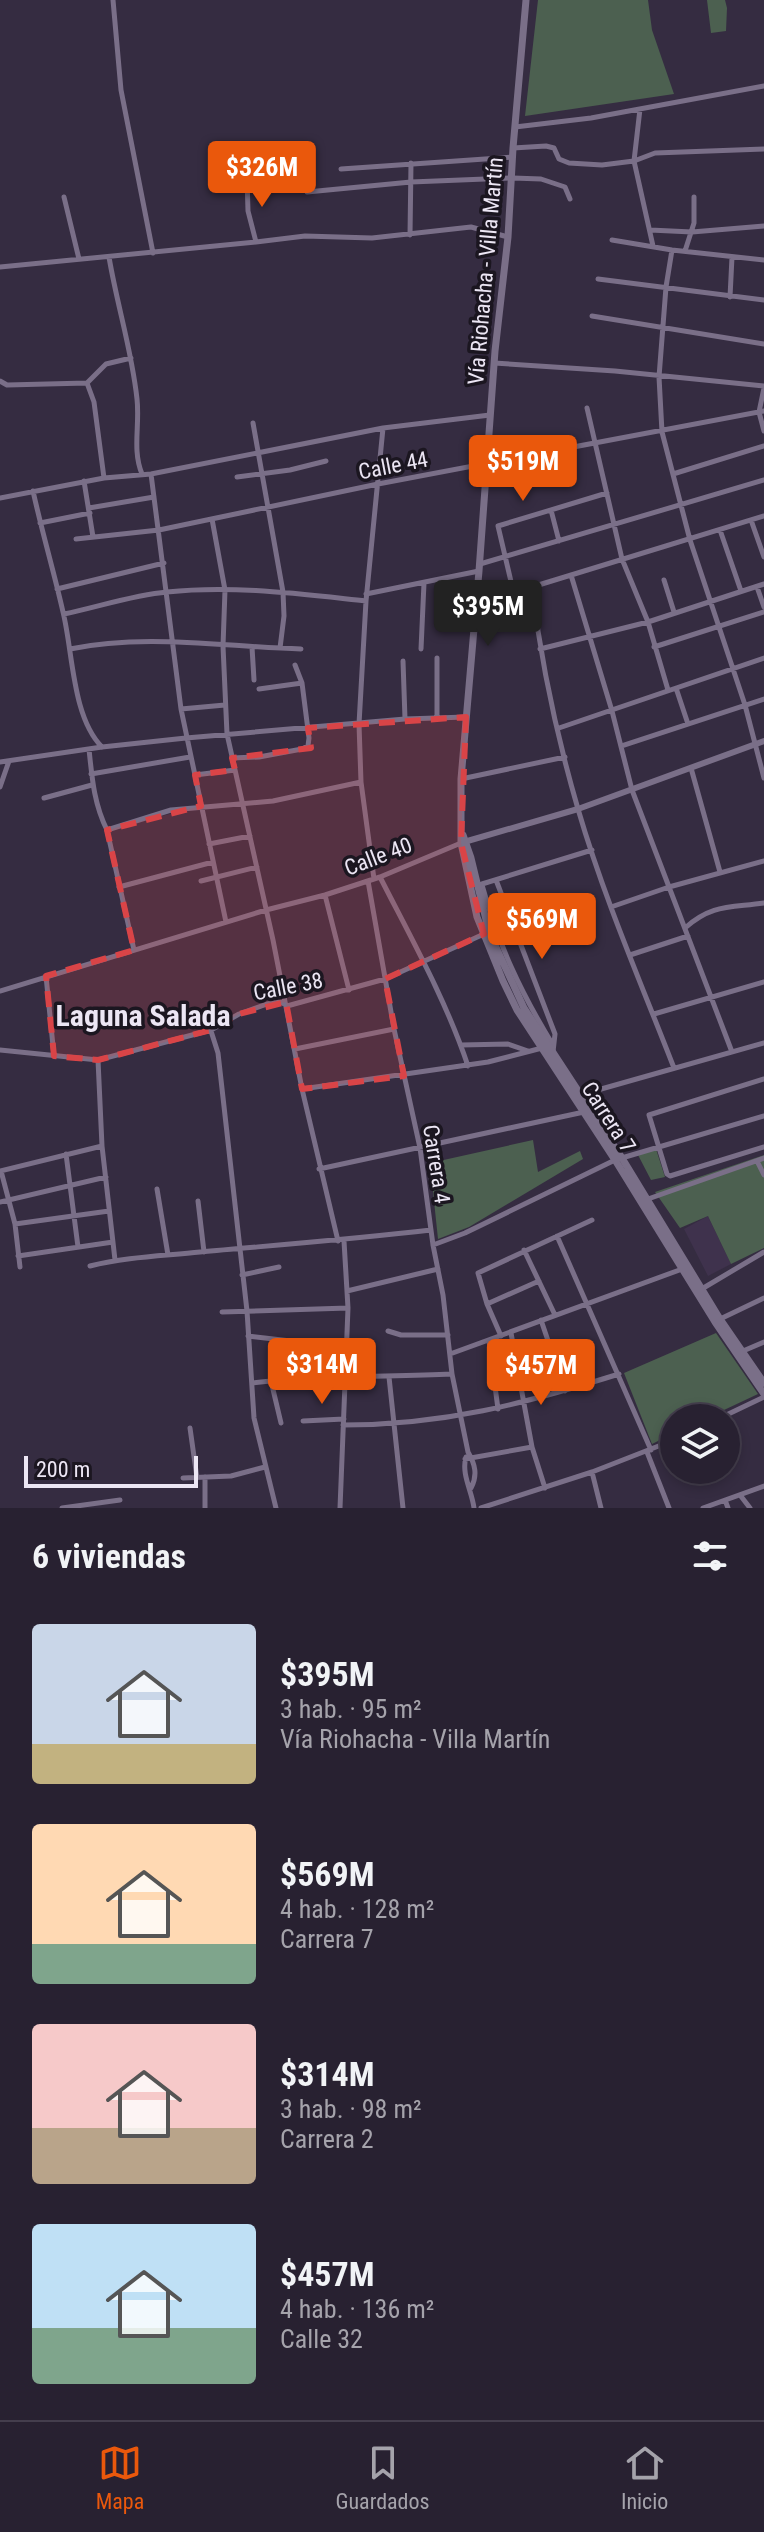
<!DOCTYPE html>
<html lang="es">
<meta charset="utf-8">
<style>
body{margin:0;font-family:"Roboto Condensed",sans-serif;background:#302939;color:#f1f3f6;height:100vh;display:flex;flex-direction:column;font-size:30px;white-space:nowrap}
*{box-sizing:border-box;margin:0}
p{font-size:26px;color:#a5a3ab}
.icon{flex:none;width:44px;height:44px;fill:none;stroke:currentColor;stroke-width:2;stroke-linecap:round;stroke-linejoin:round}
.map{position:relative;height:1508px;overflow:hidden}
.details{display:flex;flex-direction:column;background:#282131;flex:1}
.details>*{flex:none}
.controls{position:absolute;left:660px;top:1404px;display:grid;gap:16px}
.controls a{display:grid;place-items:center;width:80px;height:80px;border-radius:50%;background:#282131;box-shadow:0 4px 12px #0003,0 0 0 2px #443e4d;font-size:40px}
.scale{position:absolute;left:24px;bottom:20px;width:174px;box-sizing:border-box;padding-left:8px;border:4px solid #ece6f4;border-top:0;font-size:22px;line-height:28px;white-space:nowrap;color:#ece6f4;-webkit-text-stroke:6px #1b1620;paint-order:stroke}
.price{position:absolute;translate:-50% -68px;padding:0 18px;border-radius:8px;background:#ea580c;color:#fff;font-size:26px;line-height:52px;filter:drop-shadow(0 2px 4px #0008)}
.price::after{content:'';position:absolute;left:50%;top:48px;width:24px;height:18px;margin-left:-12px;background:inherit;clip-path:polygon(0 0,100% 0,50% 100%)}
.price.active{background:#222;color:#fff}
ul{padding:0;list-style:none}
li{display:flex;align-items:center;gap:24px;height:200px;padding:0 32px}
li span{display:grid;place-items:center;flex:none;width:224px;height:160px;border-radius:8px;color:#555}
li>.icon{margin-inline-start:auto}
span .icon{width:96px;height:96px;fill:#fffc;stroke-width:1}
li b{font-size:34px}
h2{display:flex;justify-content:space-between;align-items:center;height:96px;padding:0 32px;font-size:34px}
.menu{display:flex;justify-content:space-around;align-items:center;height:112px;border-top:2px solid #443e4d;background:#282131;font-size:22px;color:#a5a3ab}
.menu a{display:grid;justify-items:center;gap:4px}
.menu .active{color:#ea580c}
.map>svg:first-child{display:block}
</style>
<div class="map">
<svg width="764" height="1508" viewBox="0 0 764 1508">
<rect width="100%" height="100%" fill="#352c41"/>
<!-- built -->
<path fill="#3f324d" d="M708,1216L731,1264L708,1276L684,1229Z"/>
<!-- green -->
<path fill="#4c6050" d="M538,0H648L652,30L674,94L525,116Z
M707,0H725L727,8L726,31L711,33Z
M533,1140L538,1172L580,1151L583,1159L469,1227L438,1239L430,1163Z
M656,1149L665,1177L651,1180L638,1155Z
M764,1155V1248L731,1264L708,1216L680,1228L655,1192Z
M716,1333L758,1394L707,1418H674V1433L652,1444L624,1373Z"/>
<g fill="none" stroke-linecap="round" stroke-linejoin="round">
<!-- minor -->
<path stroke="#7a6f88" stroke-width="5" d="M113,0L121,90L153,253
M640,109L634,161L653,246
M515,127L591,118L764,86
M513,148L546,146L554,148L559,159L569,163L602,165L634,161L655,153L764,149
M341,169L512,157
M247,178L248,211L256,242
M307,192L411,182L513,178L541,179L565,187L570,199
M64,197L79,259
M650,230L692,232L764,226
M410,235L411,163
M612,240L672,250L764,260
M672,250L666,287L659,377L662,432L690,540L745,705L764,778
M685,251L694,223V197
M109,257C117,305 132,351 137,399C140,425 132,450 142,474
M0,267L256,242L305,236L372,238L471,227L508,237
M598,279L764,300
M730,297L732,257
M592,316L764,344
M494,363L615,371L764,386
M0,381L7,385L87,383L94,402L104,478
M87,383L106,364L131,358
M764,388L759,412L764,431
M587,408L622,559L648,622L668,690
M253,423L283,592L284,616L280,648
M151,474L181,709L226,922
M673,474L764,446
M237,477L290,470L326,461
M84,481L93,537
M33,491C42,532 54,572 63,612C73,652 72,717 102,747
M0,498L104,478L151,474L383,428L490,415
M89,508L154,497
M551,510L559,541
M212,519L225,590L223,646L227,734L273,940L302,1089L338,1241
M751,520L764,557
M40,523L90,513
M720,530L741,591
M76,539L159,530L378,484L764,411
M480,564L764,480
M571,575L612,711L632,790L732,1052
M664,580L674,612
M532,587C541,662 557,737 578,809C604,898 641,983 674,1068
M757,587L764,607
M57,589L164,563
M513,590L498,526L607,493
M366,594L479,571
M477,594L532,587L764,516
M64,614C98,607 133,595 167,592C233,585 300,594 366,601
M252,647L254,680
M654,647L764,612
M70,649C145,633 225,647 301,649
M421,649L424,583
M540,649L648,622L764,584
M403,661L405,719
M676,688L688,724
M259,689L302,683
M181,709L225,705
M437,717V658
M559,728L764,658
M621,746L764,699
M89,749C92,778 94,804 107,830L134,950
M232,758L259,757L302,749L308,746L309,738L302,683L295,665
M0,762L102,747L186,738L405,719L466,717
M691,768L720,872
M91,774L190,757
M195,775L235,770
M461,779L565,757
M0,787L9,761
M44,798L92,785
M107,830L171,810L273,801L361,782
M209,844L250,836
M380,877C411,938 446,1000 468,1066
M374,879L361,782L359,724L366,601L383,428
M496,880L555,1034L553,1052
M201,881L257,867
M368,881L394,1029L420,1148L433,1245L443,1295L452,1374L468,1452C475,1464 478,1475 471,1488
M482,884L592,850
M482,885C499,946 520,991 553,1045
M119,887L213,862
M325,895L349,990
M611,907L669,887L764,861
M685,928C712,904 730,908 764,903
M630,955L688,936
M46,976L54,1056
M0,991L266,910L325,895L380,877L461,843
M654,1014L764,982
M211,1031L218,1053L247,1311L254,1418L276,1508
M461,1045L508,1044L528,1051
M295,1049L394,1029
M0,1050L98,1060L211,1030L239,1014L267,1004L281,1002L287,1006L385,979L484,934
M98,1060L102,1146L115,1260
M764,1079L649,1115L667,1174L670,1176L764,1147
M302,1089L488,1062L542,1048
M580,1095L764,1043
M66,1154L78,1247
M757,1161L764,1175
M319,1169L584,1112
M0,1171L102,1146
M1,1171L15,1224L20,1267
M157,1189L168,1255
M648,1199L764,1158
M198,1201L204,1252
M0,1202L106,1177
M15,1224L109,1211
M557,1236L651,1450
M433,1245L465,1233L615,1160L764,1116
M524,1250L555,1315
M18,1256L113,1242
M90,1266C126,1257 163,1256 200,1252C277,1245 354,1239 431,1230
M242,1275L279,1267
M700,1290L764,1252
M347,1291L438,1269
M487,1304L539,1281
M222,1312L348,1308
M541,1320L565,1391
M718,1320L764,1298
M388,1331L401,1335H448
M511,1333L532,1447L545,1488
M248,1336L308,1343
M501,1336L487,1304L478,1273L592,1220
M489,1341L498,1409
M297,1342L298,1378
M743,1351L764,1342
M450,1354L685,1268
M389,1377L403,1508
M271,1381L281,1423
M252,1383C318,1376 385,1377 452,1374
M720,1418L764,1397
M303,1421L344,1419
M343,1425C444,1425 523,1404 619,1374
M190,1428L197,1478
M647,1452L669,1508
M466,1457C461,1474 472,1491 474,1508
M465,1459L532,1447
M592,1472L601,1508
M205,1477V1508
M183,1478L231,1476L265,1467
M740,1495L750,1508
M725,1500L728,1508
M62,1508L120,1500
M340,1508L348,1308L344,1241
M481,1508L592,1472L674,1440
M703,1508L764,1486"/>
<!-- tertiary -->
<path stroke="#7a6f88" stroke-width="6" d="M464,842L578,809L764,741"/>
<!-- secondary -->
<path stroke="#7a6f88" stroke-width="7" d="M526,0L513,148L508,237L495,351L479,571L461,779V843L477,917L503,981L517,1010L615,1160L715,1322L764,1394
M463,835L471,858L489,932L524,1008L622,1158L720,1319L764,1383"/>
</g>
<!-- marked area -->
<path fill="#d94447" fill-opacity="0.2" stroke="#d94447" stroke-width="6" stroke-dasharray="16 10" stroke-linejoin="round" d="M466,717L461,843L484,934L385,979L404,1076L302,1089L286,1002L239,1014L211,1030L98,1060L54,1056L46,976L134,950L107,830L201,806L195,775L235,770L232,758L311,748L308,728Z"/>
<g text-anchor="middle" stroke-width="7" stroke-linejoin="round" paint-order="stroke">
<!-- street labels -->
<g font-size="22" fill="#ece6f4" stroke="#1b1620">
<text transform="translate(485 271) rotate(-85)" y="8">Vía Riohacha - Villa Martín</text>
<text transform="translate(393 465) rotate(-11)" y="8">Calle 44</text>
<text transform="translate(378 856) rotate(-21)" y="8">Calle 40</text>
<text transform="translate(288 986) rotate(-11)" y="8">Calle 38</text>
<text transform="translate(609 1117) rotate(57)" y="8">Carrera 7</text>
<text transform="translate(437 1164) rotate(81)" y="8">Carrera 4</text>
</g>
<!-- district labels -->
<g font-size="30" font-weight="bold" fill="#ece6f4" stroke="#1b1620">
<text x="143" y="1026">Laguna Salada</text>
</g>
</g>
</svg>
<div class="controls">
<a><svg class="icon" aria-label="layers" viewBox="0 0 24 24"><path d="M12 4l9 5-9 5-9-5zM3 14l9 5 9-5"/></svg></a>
</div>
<div class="scale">200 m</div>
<b class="price" style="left:262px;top:209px">$326M</b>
<b class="price" style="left:523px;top:503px">$519M</b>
<b class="price active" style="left:488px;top:648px">$395M</b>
<b class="price" style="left:542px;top:961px">$569M</b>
<b class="price" style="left:322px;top:1406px">$314M</b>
<b class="price" style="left:541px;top:1407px">$457M</b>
</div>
<section class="details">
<h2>6 viviendas<svg class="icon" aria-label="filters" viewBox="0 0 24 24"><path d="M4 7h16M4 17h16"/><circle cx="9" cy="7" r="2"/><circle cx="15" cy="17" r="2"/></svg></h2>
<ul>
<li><span style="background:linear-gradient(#c9d6e8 75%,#c2b280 0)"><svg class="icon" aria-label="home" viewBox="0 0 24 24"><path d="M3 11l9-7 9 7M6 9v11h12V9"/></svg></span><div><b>$395M</b><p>3 hab. · 95 m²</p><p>Vía Riohacha - Villa Martín</p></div></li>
<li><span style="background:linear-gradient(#ffd9b3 75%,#7fa58c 0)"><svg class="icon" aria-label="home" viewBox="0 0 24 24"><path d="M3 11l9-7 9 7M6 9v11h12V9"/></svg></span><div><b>$569M</b><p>4 hab. · 128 m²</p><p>Carrera 7</p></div></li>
<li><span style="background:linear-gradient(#f6c9c9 65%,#b9a48a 0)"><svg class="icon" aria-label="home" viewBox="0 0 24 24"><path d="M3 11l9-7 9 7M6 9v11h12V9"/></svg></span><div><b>$314M</b><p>3 hab. · 98 m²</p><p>Carrera 2</p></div></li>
<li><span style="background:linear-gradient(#bfe0f5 65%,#7fa58c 0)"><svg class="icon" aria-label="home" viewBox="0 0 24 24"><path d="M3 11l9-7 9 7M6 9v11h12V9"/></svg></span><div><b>$457M</b><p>4 hab. · 136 m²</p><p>Calle 32</p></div></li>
</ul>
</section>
<nav class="menu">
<a class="active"><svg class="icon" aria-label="map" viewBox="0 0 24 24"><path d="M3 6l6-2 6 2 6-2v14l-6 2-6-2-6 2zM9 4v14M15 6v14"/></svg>Mapa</a>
<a><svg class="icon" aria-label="saved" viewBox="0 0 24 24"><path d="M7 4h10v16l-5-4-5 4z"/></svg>Guardados</a>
<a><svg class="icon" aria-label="home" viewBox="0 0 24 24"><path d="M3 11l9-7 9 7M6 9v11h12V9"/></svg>Inicio</a>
</nav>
